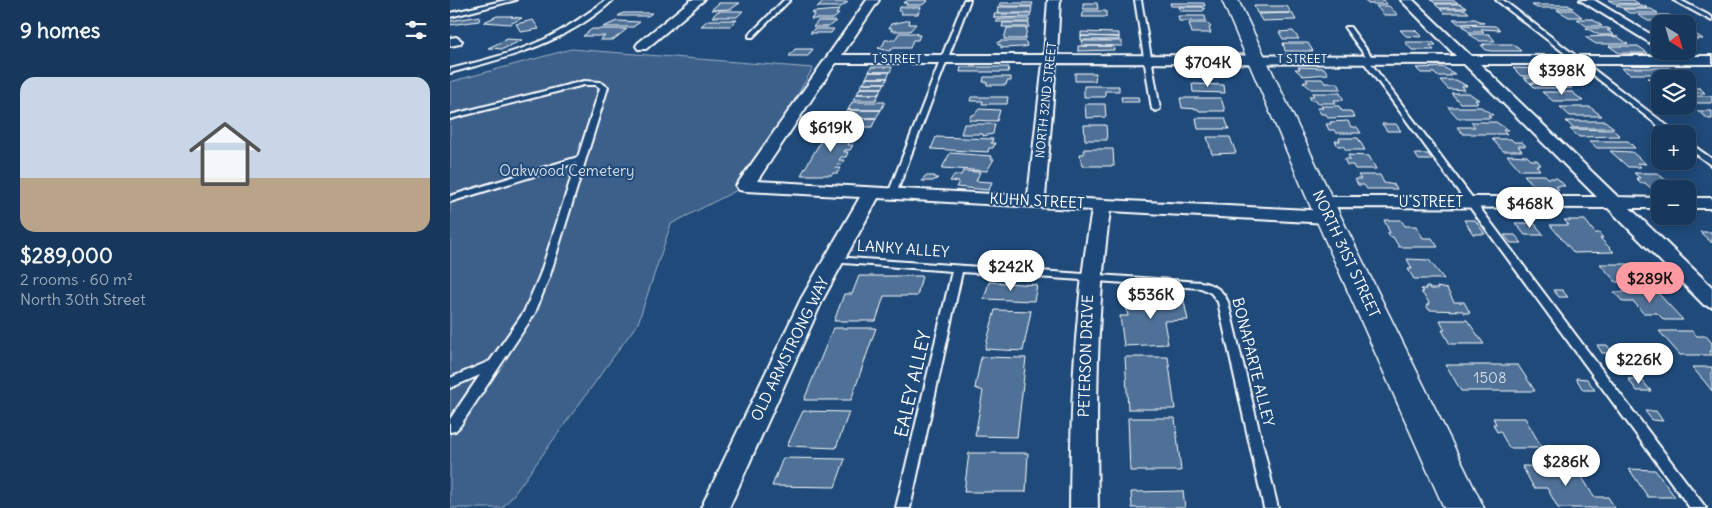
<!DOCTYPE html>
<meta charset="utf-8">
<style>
body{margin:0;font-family:Delius,sans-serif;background:#203f62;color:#f1f3f6;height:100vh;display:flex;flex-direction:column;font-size:19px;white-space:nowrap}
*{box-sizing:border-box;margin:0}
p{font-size:16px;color:#9eacbb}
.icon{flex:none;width:28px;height:28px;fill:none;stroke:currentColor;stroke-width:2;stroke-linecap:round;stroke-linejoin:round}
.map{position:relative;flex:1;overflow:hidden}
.sheet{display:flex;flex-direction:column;background:#17385c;width:450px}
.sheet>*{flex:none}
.needle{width:32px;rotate:143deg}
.buttons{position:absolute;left:1201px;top:15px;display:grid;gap:10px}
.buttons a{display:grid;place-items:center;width:45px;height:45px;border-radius:10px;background:#17385c;box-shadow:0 2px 12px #0003,0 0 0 1px #365272;font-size:25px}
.price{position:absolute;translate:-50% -42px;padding:0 11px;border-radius:18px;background:#fff;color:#222;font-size:16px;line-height:32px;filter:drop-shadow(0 1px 2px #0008)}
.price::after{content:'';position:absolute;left:50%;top:30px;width:15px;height:11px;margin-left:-8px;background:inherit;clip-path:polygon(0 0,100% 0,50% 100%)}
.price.active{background:#ff9aa2;color:#111}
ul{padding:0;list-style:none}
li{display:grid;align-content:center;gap:10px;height:265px;padding:0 20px}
li span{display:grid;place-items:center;height:155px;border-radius:15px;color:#555}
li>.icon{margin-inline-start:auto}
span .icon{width:90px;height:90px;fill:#fffc;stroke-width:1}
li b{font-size:21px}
h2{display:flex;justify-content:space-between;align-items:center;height:60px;padding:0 20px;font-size:21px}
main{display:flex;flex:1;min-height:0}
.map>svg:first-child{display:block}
</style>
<main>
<section class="sheet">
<h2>9 homes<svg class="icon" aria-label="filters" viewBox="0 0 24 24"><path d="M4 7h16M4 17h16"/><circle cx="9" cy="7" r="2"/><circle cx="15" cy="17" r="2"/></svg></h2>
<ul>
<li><span style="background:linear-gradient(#c9d6e8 65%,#b9a48a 0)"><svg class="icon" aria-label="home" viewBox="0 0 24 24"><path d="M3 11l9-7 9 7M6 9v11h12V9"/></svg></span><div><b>$289,000</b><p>2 rooms · 60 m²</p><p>North 30th Street</p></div></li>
</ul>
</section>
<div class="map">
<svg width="1262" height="508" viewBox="0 0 1262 508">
<rect width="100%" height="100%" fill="#1f4a7a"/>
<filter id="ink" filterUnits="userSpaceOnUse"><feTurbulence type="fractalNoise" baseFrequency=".02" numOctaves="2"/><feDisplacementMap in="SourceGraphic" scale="10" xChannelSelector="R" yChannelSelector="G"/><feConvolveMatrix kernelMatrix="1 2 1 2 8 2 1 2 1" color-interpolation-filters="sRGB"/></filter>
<g filter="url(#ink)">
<!-- green -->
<path fill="#3c618b" stroke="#9eb0c5" d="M121,49L363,68L295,186L221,224L188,323L62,497L52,508H0V82Z"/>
<!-- building -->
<path fill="#507197" stroke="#fff" d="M459,0H477L478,1L472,5H456L457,3H453Z
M915,0H934L937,4H918Z
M981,0H1004L1008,3H985Z
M1158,0H1183L1189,4L1164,3Z
M372,2H398L391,7H367Z
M269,3H290L281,9L261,10Z
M550,3H583L582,6H554L549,5Z
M633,3H647L648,9H633Z
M720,3H754L755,6H721Z
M985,4H1010L1016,8H989Z
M1082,5H1118L1123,8H1087Z
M1166,5H1192L1198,8H1172Z
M804,6H837L841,13H807Z
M926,6H939L948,15H934Z
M450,7H471L468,14H451L452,11H448Z
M548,7H582L581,13H547Z
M729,7H752L755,9L753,11H730Z
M990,9H1014L1019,13H994Z
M1173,9H1201L1208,13H1179Z
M389,10L386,14H389L387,16L383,19H361L365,14H362L363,12Z
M1107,10H1123L1132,17H1119Z
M268,11H293L287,17H262Z
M634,11H656V17H632Z
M173,13H202L198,16H168Z
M842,13L846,20L812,21L808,14Z
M544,14H581L580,17L544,18Z
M1188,15H1219L1229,21H1198Z
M30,16L29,21L0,25V21Z
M47,16H63L61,17L72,18L60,24L34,22Z
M728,16H755L756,21H729Z
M554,19H579V22H546V20Z
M1003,19H1025L1034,23L1009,24Z
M1127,19H1142L1152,26H1136Z
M83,20L89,29L71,32L66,24Z
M258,20H287L281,26H251Z
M460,20L459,24H466L460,31H441L442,28H439L441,24Z
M167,21L190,22L183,27H153Z
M368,21H386L378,27H363Z
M553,23H579V27H552Z
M739,23H757L761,27L759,28L761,33H742Z
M1012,25L1045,26L1050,30L1031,29L1034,32H1019Z
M557,28H577L575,39H554Z
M1136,28H1158L1161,30H1157L1164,35H1149Z
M142,29H177L163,40H150L155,36H133Z
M364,29H384L381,33H360Z
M950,30H965L972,37L956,36Z
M1238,30L1250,37L1253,39H1238Z
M843,31L849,39H833L829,32Z
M631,32L669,33V37L631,36Z
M449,33H467L466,35H470L468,40H463L460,48H444L439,51L428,48L433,45L435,40H445Z
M1019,34H1039L1045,41H1030Z
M631,36L669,37V40H631Z
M1157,36L1168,37L1178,44H1146L1135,37Z
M57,39L72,40L53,49L38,48Z
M574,41L576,42L577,46L573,47L551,48V45H548V42L551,41Z
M632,41H672V46H632Z
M955,42H983L986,45H980L984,50H962Z
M833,43H858L863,51H835Z
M1033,44H1063L1071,51H1041L1036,50L1031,45H1035Z
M628,46H663L664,50L628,51Z
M1159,46H1188L1198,53H1169Z
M345,49H363L358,56H339Z
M739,66L767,67L769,76L742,75L740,74Z
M421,67H442L440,72H419Z
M511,67H559L558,72H510Z
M848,67L874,68L878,74L853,76L845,69H850Z
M993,67L1005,74H999L1001,76H987L984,73H971L966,68Z
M1063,68L1094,69L1103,76H1071Z
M1171,68H1219L1228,74H1180Z
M419,72H440L437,78H416Z
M625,73H646L645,81H625Z
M534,77H561V81H557L556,85H537V82H533Z
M416,78H438L435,83H413Z
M1074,78H1110L1116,84L1080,83Z
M1198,78H1236L1237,79H1210V85H1208Z
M856,79H872L875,83H888L891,89H861L853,82H858Z
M990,80H1006L1017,86H1012L1015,90L998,89Z
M413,83H435L432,88H410Z
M1080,83L1116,84L1122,88H1085Z
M742,84L774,85L775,93L743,92Z
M634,86H669V91H655V97H634Z
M410,88H432L429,94H407Z
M1238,88H1250L1255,93H1238Z
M1092,92H1122L1133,101H1103Z
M862,93H890L894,100H884L886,103H868L866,100H861L859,96H864Z
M1001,93H1019L1029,100H1025L1028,103H1010Z
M407,94H429L426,100H403Z
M1238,96H1262V103H1240L1238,101Z
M521,97H558L557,104H532L533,101H520Z
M671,97H688L689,102H672Z
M730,98H771L775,111H749L748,109L732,108Z
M402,102H435L431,110H398Z
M635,104H655L656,117L636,118Z
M871,106H889L892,111H900L905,117L878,118L876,114H871L867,108H873Z
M998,107H1031L1043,115H1038L1041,118H1008Z
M1110,107H1140L1152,116H1120Z
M529,109L550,110L547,121L519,120L521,115H524Z
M398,110H431L426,118H393Z
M1247,111H1262V119H1259Z
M393,118H426L422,127H388Z
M746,118H775L779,129H748Z
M898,121L901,127H907L911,133H886L884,130H879L876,124H881L880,122Z
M1116,121H1155L1164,128H1123Z
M1021,122H1046L1058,130H1053L1057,134H1013L1007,127H1025Z
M514,124H545L543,134L533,136V134H511Z
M932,124H946L951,131H937Z
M634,125H656L657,140H635Z
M378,129L410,131L408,136H403L402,138H407L404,142H399L398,145H403L400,150H395L394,152H398L396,157H391L389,160H395L392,165H387L386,168H391L388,173H383L382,175H351Z
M1120,129L1163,130L1170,136L1129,137Z
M486,137L543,139L541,143H545L543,148H539L538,152L481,149Z
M757,137H780L786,153L762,154Z
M889,138H908L915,150H896L893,146H888L885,141H890Z
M1042,139H1061L1064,142H1072L1076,146H1068L1072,151H1053Z
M1139,141H1178L1185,148H1147Z
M634,149H663L664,166H632L630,154H634Z
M1160,151L1182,152L1196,164L1187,163L1191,167H1178Z
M500,153L542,156L541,159H544L537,171L492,168Z
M965,154H978L982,160H969Z
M898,155L919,156L926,169H905L903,165H897L894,159H900Z
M1057,155L1077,156L1081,160H1087L1091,165H1086L1090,170H1070Z
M513,171L530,172L526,181L542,182L539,190L506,187L509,182L500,181L504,175H511Z
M1184,173H1207L1223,186H1213L1215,189L1203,190L1195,183H1191L1186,178H1190Z
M908,175H930L934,183L945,185L947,189H917L914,185H908L905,179H911Z
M1074,175H1095L1098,178H1107L1115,186H1106L1109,190H1088Z
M475,176H485V178H488L483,181H472Z
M934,220H951L955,226H966L973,238H982L988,247H949L943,237H940L937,233H940Z
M1014,220H1025L1035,234H1023Z
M1114,220H1135L1145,233H1149L1153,238H1150L1164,252L1124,253L1100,225H1119Z
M1065,223H1084L1094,235H1075Z
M1250,232H1262V243Z
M1054,235H1065L1072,243H1061Z
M957,259L979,260L994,279H964L958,269H962Z
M1150,264H1178L1182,269L1188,268L1195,276H1189L1195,283L1166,282Z
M409,276H472L467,296H434L426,321H384L394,294H402Z
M539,282L587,285L584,301L534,299Z
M975,287H979L980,289H988L987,287L997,289L1004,302H1014L1020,313H1014L1013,311L979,310L976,305H979L978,301L971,292H973L971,289H976Z
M1103,290H1112L1118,297H1109Z
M1164,292H1207L1233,320H1214L1207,313H1193L1184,302H1173Z
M733,297L738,320L714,321L718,344L674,346L670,316H678L675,299Z
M545,310L581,311L573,351L535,349Z
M990,320H1017L1034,344H1000L992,330H995Z
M383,328H426L401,400H354Z
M1209,331H1242L1247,336H1256L1262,343V351H1260L1262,355H1230Z
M1147,345H1157L1163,353H1152Z
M531,357L576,358L567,437L525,436L533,391L525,388Z
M675,357H718L725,409H678Z
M996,365H1068L1085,391H1011Z
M1242,367H1262V391L1255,382Z
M1126,378L1137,379L1145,390H1133Z
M1178,379H1191L1201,391H1187Z
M353,411L399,412L386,448L337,446Z
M1195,411H1206L1213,421L1202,420Z
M678,418H725L731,471H680Z
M1043,418H1075L1092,448H1059L1050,431L1047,432L1043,424H1046Z
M519,453H578L576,492H514Z
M333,458L395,459L385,487L322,486Z
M1072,466L1126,467L1144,497H1158L1165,508H1108L1097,488H1084Z
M1179,469L1205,470L1225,497H1198Z
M733,491L735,508H682L681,492Z"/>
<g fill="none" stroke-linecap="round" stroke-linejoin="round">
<!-- lane casing -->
<g stroke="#fff" stroke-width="4">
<path id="lane" d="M56,0H66L0,17V13Z
M156,0H163C118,42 58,58 0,73V69C32,61 65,53 95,39C117,28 137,14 156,0Z
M334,0H340L303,37H299V35Z
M514,0H520L446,194L442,197L439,196L438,194Z
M685,0H691L710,109L706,111L702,109Z
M1046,0H1053L1228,134H1219Z
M1223,0H1230L1262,17V21Z
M896,27H900L924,60L920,62L1256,508H1240L913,61V59L917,58L895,28Z
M134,81L150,82L158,87L100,275L85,313L10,426L5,431L0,432V419L30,375L0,388V378L40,361L74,312L90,275L126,163L0,202V196L128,157L150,88L146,85H134L0,119V115Z
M1238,142L1262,159V166L1238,148Z
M384,257L751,282C764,285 772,289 778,302L828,508H814L768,302L761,293L751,288L512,272L460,508H446L502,271L380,262L379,260Z"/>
</g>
<!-- street casing -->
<g stroke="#fff" stroke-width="4">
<path id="street" d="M241,0H254L196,49H188L186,46L188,43Z
M417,0H429L392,55H594L598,0H610L607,55L1006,56L951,0H963L1021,56H1262V64H1030L1168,197L1210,198V208H1180L1262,287V307L1254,305L1158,208L872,207L866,206L863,202L866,198L872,197H1147L1014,64L606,63L595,197L878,211L885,213L887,217L885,221L878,223L660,211C646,310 646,408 648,508H620C621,408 624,309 642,210L428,198L373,299L279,508H251L351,299L410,197L295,191L289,190L286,186ZM386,63H593L578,196L307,181Z
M1130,0H1144L1210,40V49Z
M6,37L12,41L10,44L0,46V38Z
M1238,198H1262V208H1238Z"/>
</g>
<!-- secondary casing -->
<g stroke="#fff" stroke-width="3">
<path id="secondary" d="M772,0H788L891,217L1034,508H994L865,217Z"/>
</g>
<!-- lane -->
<use href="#lane" fill="#1f4a7a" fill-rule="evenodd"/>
<!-- street -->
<use href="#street" fill="#1f4a7a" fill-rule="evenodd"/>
<!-- secondary -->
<use href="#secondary" fill="#1f4a7a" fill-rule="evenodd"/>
</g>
</g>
<g text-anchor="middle" stroke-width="4" stroke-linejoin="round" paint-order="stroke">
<!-- far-street labels -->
<g font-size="12" fill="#fff" stroke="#1f4a7a">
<text x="447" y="63">T STREET</text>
<text x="852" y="63">T STREET</text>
<text transform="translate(596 100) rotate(-84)" y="4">NORTH 32ND STREET</text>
</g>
<!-- park labels -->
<g font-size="15" fill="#d8dfe8" stroke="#1f4a7a">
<text x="117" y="176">Oakwood Cemetery</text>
</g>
<!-- street labels -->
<g font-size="15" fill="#fff" stroke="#1f4a7a">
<text transform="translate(587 201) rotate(3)" y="5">KUHN STREET</text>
<text x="981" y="207">U STREET</text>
<text transform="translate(453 249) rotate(4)" y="5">LANKY ALLEY</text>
<text transform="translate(896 254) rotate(65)" y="5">NORTH 31ST STREET</text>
<text transform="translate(340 349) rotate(-64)" y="5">OLD ARMSTRONG WAY</text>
<text transform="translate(636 356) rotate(-88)" y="5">PETERSON DRIVE</text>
<text transform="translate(803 362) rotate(76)" y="5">BONAPARTE ALLEY</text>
</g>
<!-- near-number labels -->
<g font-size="15" fill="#d3dce5">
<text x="1040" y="383">1508</text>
</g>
<!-- near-street labels -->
<g font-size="18" fill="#fff" stroke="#1f4a7a">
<text transform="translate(463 384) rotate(-77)" y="6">EALEY ALLEY</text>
</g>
</g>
</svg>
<div class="buttons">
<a><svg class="needle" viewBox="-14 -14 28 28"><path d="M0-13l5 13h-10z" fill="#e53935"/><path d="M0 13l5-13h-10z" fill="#9eacbb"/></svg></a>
<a><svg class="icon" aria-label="layers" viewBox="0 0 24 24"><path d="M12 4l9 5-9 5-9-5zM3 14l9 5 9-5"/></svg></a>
<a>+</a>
<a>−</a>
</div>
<b class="price" style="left:758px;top:88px">$704K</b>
<b class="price" style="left:1112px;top:96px">$398K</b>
<b class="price" style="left:381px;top:153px">$619K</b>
<b class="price" style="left:1080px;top:229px">$468K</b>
<b class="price" style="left:561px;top:292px">$242K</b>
<b class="price active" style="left:1200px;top:304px">$289K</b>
<b class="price" style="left:701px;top:320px">$536K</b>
<b class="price" style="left:1189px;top:385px">$226K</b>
<b class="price" style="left:1116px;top:487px">$286K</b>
</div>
</main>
